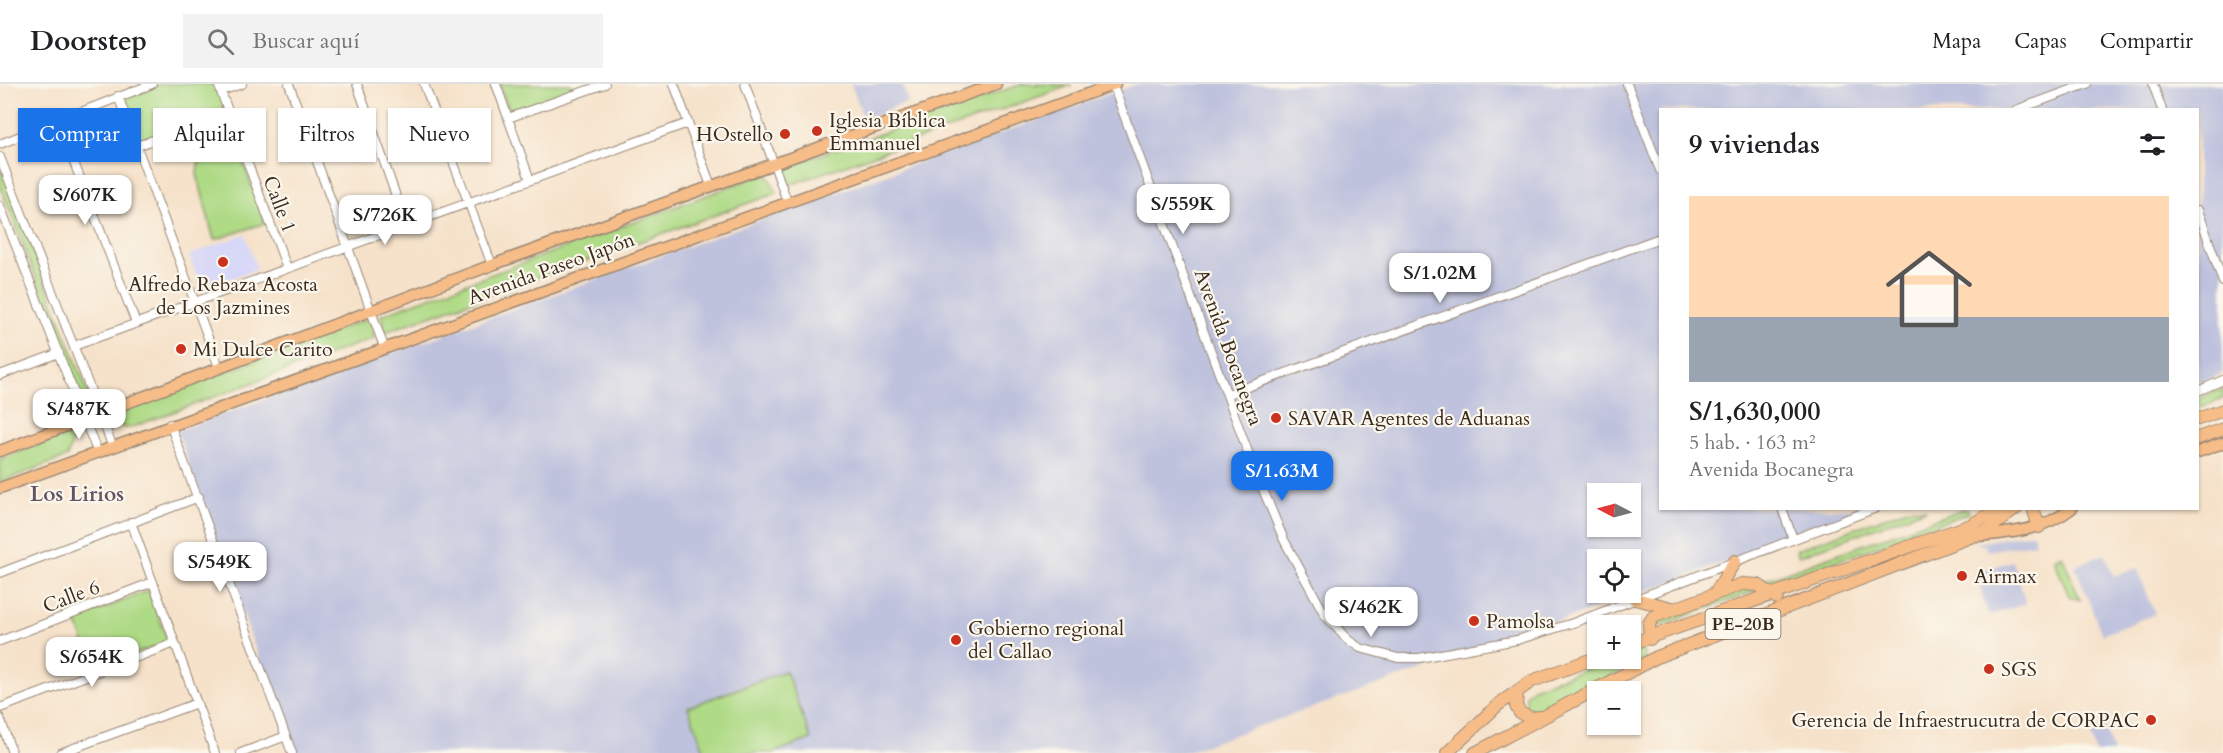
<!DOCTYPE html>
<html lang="es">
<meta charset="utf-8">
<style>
body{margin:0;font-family:Cardo,serif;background:#f2f2f2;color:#202124;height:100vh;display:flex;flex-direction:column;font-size:22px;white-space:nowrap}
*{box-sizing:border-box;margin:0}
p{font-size:20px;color:#757577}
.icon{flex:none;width:33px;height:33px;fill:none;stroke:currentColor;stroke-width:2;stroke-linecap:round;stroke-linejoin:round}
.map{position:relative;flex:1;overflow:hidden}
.side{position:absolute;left:1659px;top:24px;width:540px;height:402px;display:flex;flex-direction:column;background:#fff;border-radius:0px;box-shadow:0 2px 4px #0004}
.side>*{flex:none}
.hud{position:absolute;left:18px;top:24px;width:570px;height:54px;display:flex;gap:12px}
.needle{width:39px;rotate:276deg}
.tools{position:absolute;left:1587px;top:399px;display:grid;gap:12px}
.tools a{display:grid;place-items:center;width:54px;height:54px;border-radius:0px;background:#fff;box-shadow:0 2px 4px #0004;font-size:30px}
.price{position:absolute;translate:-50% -51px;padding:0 14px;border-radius:12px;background:#fff;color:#222;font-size:20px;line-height:39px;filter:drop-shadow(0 2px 3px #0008)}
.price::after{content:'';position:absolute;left:50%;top:36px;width:18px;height:14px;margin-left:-9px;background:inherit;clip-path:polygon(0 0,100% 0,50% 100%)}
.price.active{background:#1a73e8;color:#fff}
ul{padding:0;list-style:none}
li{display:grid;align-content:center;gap:12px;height:318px;padding:0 30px}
li span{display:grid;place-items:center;height:186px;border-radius:0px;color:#555}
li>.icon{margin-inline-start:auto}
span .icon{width:108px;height:108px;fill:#fffc;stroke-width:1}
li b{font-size:26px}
h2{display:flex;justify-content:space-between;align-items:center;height:72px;padding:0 30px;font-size:26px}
.tag{padding:0 21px;border-radius:0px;background:#fff;box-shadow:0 2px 4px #0004;font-size:21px;line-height:54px}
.tag.active{background:#1a73e8;color:#fff}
header{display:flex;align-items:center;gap:36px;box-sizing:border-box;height:84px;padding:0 30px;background:#fff;border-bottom:2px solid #e0e0e0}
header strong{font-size:28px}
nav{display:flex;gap:33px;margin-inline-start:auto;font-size:21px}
.search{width:420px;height:54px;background:#f2f2f2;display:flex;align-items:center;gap:15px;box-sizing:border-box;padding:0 21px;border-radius:0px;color:#757577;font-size:22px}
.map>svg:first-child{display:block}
</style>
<header>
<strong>Doorstep</strong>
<div class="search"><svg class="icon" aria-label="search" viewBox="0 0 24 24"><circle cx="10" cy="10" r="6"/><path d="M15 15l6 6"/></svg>Buscar aquí</div>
<nav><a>Mapa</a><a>Capas</a><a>Compartir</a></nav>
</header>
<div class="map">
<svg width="2223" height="669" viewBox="0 0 2223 669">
<rect width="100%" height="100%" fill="#fbf7ec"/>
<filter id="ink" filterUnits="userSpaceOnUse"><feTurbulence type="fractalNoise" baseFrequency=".0167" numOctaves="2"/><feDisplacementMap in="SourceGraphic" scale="12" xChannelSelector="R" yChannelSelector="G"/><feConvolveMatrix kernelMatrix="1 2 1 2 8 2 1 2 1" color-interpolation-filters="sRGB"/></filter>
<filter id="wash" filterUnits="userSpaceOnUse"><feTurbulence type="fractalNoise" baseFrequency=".008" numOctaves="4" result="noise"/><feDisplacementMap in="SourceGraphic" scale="24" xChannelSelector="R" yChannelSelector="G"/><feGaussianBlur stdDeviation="1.35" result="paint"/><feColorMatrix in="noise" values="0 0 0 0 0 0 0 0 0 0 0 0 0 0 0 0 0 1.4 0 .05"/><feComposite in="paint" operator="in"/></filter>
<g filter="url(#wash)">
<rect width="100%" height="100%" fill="#f6e2ca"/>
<!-- built -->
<path fill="#d7d7f8" d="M245,150L257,185L201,205L189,171Z"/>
<!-- industrial -->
<path fill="#bfc2dd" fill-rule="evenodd" d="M851,0H902L908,18L886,26L879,8L886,27L864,35Z
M1137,0H2223V289L2198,299V26H1660V424L1869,425L1674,497L1183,669H293L177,347ZM1598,410H1630V442H1598ZM1598,476H1630V508H1598Z
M2033,449L2035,459L1987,467L1985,462L1976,459Z
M2105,470L2114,493L2137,484L2155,530L2102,551L2075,482Z
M2013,477L2026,520L1988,531L1975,488Z
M2105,643L2113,669H2096L2089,648Z"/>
<!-- green -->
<path fill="#afda86" stroke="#758252" stroke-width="1.5" d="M160,0H216L226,23L140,57L124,14Z
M500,0H571L573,6L509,28Z
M1022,0L1072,1L789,101L783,84Z
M226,31L265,139L214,156L197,90L198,79L203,77L192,45Z
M0,82L89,311L86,316L82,314L0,101Z
M767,89L777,109L385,248L381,231Z
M367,235L371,236L374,254L130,344H124L119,340V333L125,325Z
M2223,304V315L2198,324V315Z
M66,351L72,358L67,373L0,398V375Z
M1910,424L1926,425L1799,472L1796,466Z
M1963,425H1967L1968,429L1654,544L1656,535Z
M2062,471L2080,516L2069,512L2054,475Z
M149,506L168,558L93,585L76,536Z
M1642,565L1646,574L1538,629L1526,623V611L1533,604L1603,579L1630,574L1631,570Z
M786,587L811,655L773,669H705L688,623Z"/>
</g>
<g filter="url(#ink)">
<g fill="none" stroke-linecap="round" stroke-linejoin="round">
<!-- minor casing -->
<g stroke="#988674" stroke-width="10">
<path id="minor" d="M218,0L287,184
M289,0L384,263
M357,0L406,141
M424,0L492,181
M496,0L530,96
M674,0L711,102
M745,0L787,117
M1627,0L1660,86
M2153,0L2162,26
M1113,1L1252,379L1284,456L1325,531L1347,555L1360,564L1398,574H1419L1517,556L1573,539L1876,424
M221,7L242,0
M118,12L219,283
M2016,26L2087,0
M508,34L605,0
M58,37L136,239
M0,60L152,0
M137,62L228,28
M0,73L112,361
M0,122L97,367
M2198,126L2223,198
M74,262L688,39
M0,291L59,269
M2198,307L2223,296
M1228,310L1660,154
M170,340L292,669
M1782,424L1793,455
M131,438L215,669
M0,489L199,413
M0,557L153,498
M0,624L175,559
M0,634L12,669
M60,669L197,619
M241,669L286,652"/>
</g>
<!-- major casing -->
<g stroke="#988674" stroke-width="13">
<path id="major" d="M0,367L492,181L996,0
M2198,368L2223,359
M0,404L1115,0
M1978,452C2012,449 2044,446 2072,424"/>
</g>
<!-- highway casing -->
<g stroke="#988674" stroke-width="14">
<path id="highway" d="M2198,335L2223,326
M2198,354L2223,345
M2033,424L2039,443
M1715,509L1735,477
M1635,515L1672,524
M1650,555L1649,540L1653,533L1742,500L1758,501L1777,514
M1630,560L1971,441L2000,424
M1517,608L1516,622L1520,629L1531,634L1540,633
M1447,669L1499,620L1532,597L1598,573
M1475,669L1657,573L1986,447L2017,424"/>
</g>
<!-- minor -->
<use href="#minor" stroke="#fff" stroke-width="8"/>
<!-- major -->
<use href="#major" stroke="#f7bd88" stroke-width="10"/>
<!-- highway -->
<use href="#highway" stroke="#f7bd88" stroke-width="12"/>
</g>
</g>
<!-- markers -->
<g fill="#c8321e" stroke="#fbf7ec" stroke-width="2">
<circle cx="817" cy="47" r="6"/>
<circle cx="785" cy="50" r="6"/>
<circle cx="223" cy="178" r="6"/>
<circle cx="181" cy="265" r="6"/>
<circle cx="1276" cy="334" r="6"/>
<circle cx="1962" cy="492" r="6"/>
<circle cx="1474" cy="537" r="6"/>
<circle cx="956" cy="556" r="6"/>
<circle cx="1989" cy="585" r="6"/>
<circle cx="2151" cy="636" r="6"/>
</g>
<g text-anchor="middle" stroke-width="4.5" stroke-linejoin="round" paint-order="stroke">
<!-- shield labels -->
<rect fill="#fbf7ec" stroke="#75685c" stroke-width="1.5" x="1705.5" y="525" width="75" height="30" rx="4.5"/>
<g font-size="18" font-weight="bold" fill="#3b2a1e">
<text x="1743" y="546">PE-20B</text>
</g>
<!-- poi labels -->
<g font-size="20" fill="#3b2a1e" stroke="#fbf7ec" text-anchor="start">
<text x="829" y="43">Iglesia Bíblica<tspan x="829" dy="23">Emmanuel</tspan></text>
<text x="773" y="57" text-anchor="end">HOstello</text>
<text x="223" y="207" text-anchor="middle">Alfredo Rebaza Acosta<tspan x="223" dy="23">de Los Jazmines</tspan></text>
<text x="193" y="272">Mi Dulce Carito</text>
<text x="1288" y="341">SAVAR Agentes de Aduanas</text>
<text x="1974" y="499">Airmax</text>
<text x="1486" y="544">Pamolsa</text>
<text x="968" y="551">Gobierno regional<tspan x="968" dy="23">del Callao</tspan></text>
<text x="2001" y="592">SGS</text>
<text x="2139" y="643" text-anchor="end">Gerencia de Infraestrucutra de CORPAC</text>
</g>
<!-- street labels -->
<g font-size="20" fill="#3b2a1e" stroke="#fbf7ec">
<text transform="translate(280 120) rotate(69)" y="7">Calle 1</text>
<text transform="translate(551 184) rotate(-20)" y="7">Avenida Paseo Japón</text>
<text transform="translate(1229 263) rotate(70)" y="7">Avenida Bocanegra</text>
<text transform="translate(71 512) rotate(-21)" y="7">Calle 6</text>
</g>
<!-- neighbourhood labels -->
<g font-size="21" font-weight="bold" fill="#635363" stroke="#fbf7ec">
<text x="77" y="417">Los Lirios</text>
</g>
</g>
</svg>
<div class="tools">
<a><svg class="needle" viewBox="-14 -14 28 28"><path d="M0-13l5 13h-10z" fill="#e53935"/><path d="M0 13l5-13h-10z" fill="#757577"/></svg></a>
<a><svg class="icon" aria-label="locate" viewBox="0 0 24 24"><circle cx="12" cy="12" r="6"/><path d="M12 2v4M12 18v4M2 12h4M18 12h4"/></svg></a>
<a>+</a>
<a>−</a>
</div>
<b class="price" style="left:85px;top:142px">S/607K</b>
<b class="price" style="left:1183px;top:151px">S/559K</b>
<b class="price" style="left:385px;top:162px">S/726K</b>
<b class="price" style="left:1440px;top:220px">S/1.02M</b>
<b class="price" style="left:79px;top:356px">S/487K</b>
<b class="price active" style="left:1282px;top:418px">S/1.63M</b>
<b class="price" style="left:220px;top:509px">S/549K</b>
<b class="price" style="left:1371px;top:554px">S/462K</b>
<b class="price" style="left:92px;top:604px">S/654K</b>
<div class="hud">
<a class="tag active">Comprar</a>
<a class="tag">Alquilar</a>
<a class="tag">Filtros</a>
<a class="tag">Nuevo</a>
</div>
<section class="side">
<h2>9 viviendas<svg class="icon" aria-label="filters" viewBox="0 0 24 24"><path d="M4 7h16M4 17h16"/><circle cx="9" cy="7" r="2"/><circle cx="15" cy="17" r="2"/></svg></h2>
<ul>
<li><span style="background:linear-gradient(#ffd9b3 65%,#9aa5b1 0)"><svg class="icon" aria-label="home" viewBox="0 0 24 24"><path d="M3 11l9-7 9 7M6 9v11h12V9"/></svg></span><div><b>S/1,630,000</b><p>5 hab. · 163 m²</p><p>Avenida Bocanegra</p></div></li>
</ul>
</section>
</div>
